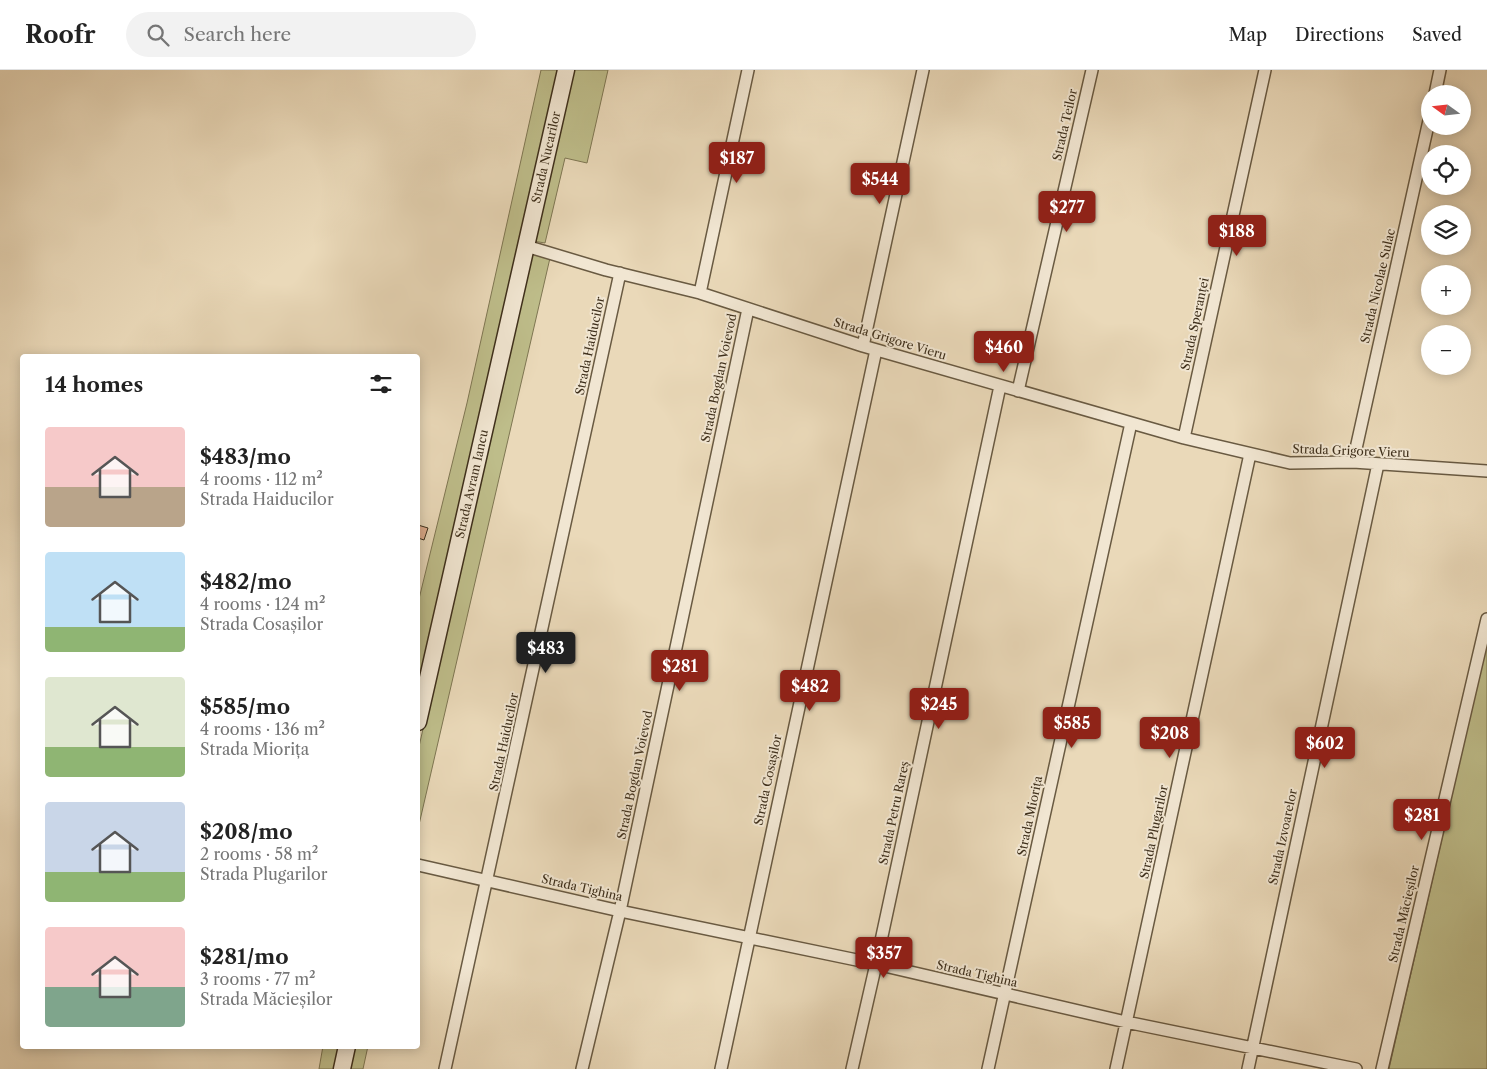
<!DOCTYPE html>
<meta charset="utf-8">
<style>
body{margin:0;font-family:"Libre Caslon Text",serif;background:#f2f2f2;color:#222;height:100vh;display:flex;flex-direction:column;font-size:19px;white-space:nowrap}
*{box-sizing:border-box;margin:0}
p{font-size:16px;color:#767676}
.icon{flex:none;width:28px;height:28px;fill:none;stroke:currentColor;stroke-width:2;stroke-linecap:round;stroke-linejoin:round}
.map{position:relative;flex:1;overflow:hidden}
.sheet{position:absolute;left:20px;top:284px;width:400px;height:695px;display:flex;flex-direction:column;background:#fff;border-radius:5px;box-shadow:0 2px 12px #0003}
.sheet>*{flex:none}
.needle{width:32px;rotate:285deg}
.controls{position:absolute;left:1421px;top:15px;display:grid;gap:10px}
.controls a{display:grid;place-items:center;width:50px;height:50px;border-radius:50%;background:#fff;box-shadow:0 2px 12px #0003;font-size:25px}
.price{position:absolute;translate:-50% -42px;padding:0 11px;border-radius:5px;background:#8f2418;color:#fff;font-size:16px;line-height:32px;filter:drop-shadow(0 1px 2px #0008)}
.price::after{content:'';position:absolute;left:50%;top:30px;width:15px;height:11px;margin-left:-8px;background:inherit;clip-path:polygon(0 0,100% 0,50% 100%)}
.price.active{background:#222;color:#fff}
ul{padding:0;list-style:none}
li{display:flex;align-items:center;gap:15px;height:125px;padding:0 25px}
li span{display:grid;place-items:center;flex:none;width:140px;height:100px;border-radius:5px;color:#555}
li>.icon{margin-inline-start:auto}
span .icon{width:60px;height:60px;fill:#fffc;stroke-width:1}
li b{font-size:21px}
h2{display:flex;justify-content:space-between;align-items:center;height:60px;padding:0 25px;font-size:21px}
header{display:flex;align-items:center;gap:30px;box-sizing:border-box;height:70px;padding:0 25px;background:#fff;border-bottom:1px solid #e0e0e0}
header strong{font-size:24px}
nav{display:flex;gap:28px;margin-inline-start:auto;font-size:18px}
.search{width:350px;height:45px;background:#f2f2f2;display:flex;align-items:center;gap:12px;box-sizing:border-box;padding:0 18px;border-radius:28px;color:#767676;font-size:19px}
.map>svg:first-child{display:block}
</style>
<header>
<strong>Roofr</strong>
<div class="search"><svg class="icon" aria-label="search" viewBox="0 0 24 24"><circle cx="10" cy="10" r="6"/><path d="M15 15l6 6"/></svg>Search here</div>
<nav><a>Map</a><a>Directions</a><a>Saved</a></nav>
</header>
<div class="map">
<svg width="1487" height="999" viewBox="0 0 1487 999">
<rect width="100%" height="100%" fill="#ead9b9"/>
<filter id="stains"><feTurbulence type="fractalNoise" baseFrequency=".004" numOctaves="4"/><feColorMatrix values="0 0 0 0 .2 0 0 0 0 .09 0 0 0 0 .02 0 0 0 .5 -.17"/></filter>
<radialGradient id="worn" r=".72"><stop offset=".6" stop-color="#630" stop-opacity="0"/><stop offset="1" stop-color="#630" stop-opacity=".3"/></radialGradient>
<!-- green -->
<path fill="#bebd8a" stroke="#7e7652" d="M541,0H559L418,627V533L467,333Z
M571,0H608L587,93L565,88L545,173L533,171Z
M531,182L550,188L418,759V681Z
M1487,573V999H1389Z
M323,976H340L335,999H319Z
M352,976H368L363,999H347Z"/>
<!-- building -->
<path fill="#e3b08f" stroke="#3e2f1b" d="M418,455L428,458L424,470L418,468Z"/>
<g fill="none" stroke-linecap="round" stroke-linejoin="round">
<!-- street casing -->
<g stroke="#695a42" stroke-width="14">
<path id="street" d="M1435,24L1440,0
M526,176L606,200L700,223L863,276L1184,368L1290,393L1353,392L1487,401
M700,223L748,0
M863,276L923,0
M1018,321L1092,0
M1184,368L1265,0
M1353,392L1430,46
M418,795L620,841L876,894L1126,952L1356,999
M445,999L620,203
M582,999L620,841L748,239
M721,999L876,280
M852,999L876,894L1000,316
M988,999L1131,353
M1116,999L1250,384
M1248,999L1378,394
M1382,999L1487,549"/>
</g>
<!-- secondary casing -->
<g stroke="#3e2f1b" stroke-width="19">
<g id="secondary">
<path id="s1" d="M418,652L566,0"/>
<path d="M342,999L347,976"/>
</g>
</g>
<!-- street -->
<use href="#street" stroke="#f1e6d2" stroke-width="11"/>
<!-- secondary -->
<use href="#secondary" stroke="#f1e6d2" stroke-width="16"/>
</g>
<g text-anchor="middle" stroke-width="4" stroke-linejoin="round" paint-order="stroke">
<!-- street labels -->
<g font-size="12" fill="#3e2f1b" stroke="#f1e6d2">
<text transform="translate(1065 55) rotate(-77)" y="4">Strada Teilor</text>
<text dy="4" stroke="none"><textPath href="#s1" startOffset="579">Strada Nucarilor</textPath></text>
<text transform="translate(1378 216) rotate(-77)" y="4">Strada Nicolae Sulac</text>
<text transform="translate(1195 254) rotate(-78)" y="4">Strada Speranței</text>
<text transform="translate(890 269) rotate(17)" y="4">Strada Grigore Vieru</text>
<text transform="translate(590 276) rotate(-78)" y="4">Strada Haiducilor</text>
<text transform="translate(719 308) rotate(-78)" y="4">Strada Bogdan Voievod</text>
<text transform="translate(1351 381) rotate(2)" y="4">Strada Grigore Vieru</text>
<text dy="4" stroke="none"><textPath href="#s1" startOffset="244">Strada Avram Iancu</textPath></text>
<text transform="translate(504 672) rotate(-78)" y="4">Strada Haiducilor</text>
<text transform="translate(635 705) rotate(-78)" y="4">Strada Bogdan Voievod</text>
<text transform="translate(768 710) rotate(-78)" y="4">Strada Cosașilor</text>
<text transform="translate(894 743) rotate(-78)" y="4">Strada Petru Rareș</text>
<text transform="translate(1030 746) rotate(-78)" y="4">Strada Miorița</text>
<text transform="translate(1154 762) rotate(-78)" y="4">Strada Plugarilor</text>
<text transform="translate(1283 767) rotate(-78)" y="4">Strada Izvoarelor</text>
<text transform="translate(582 818) rotate(13)" y="4">Strada Tighina</text>
<text transform="translate(1404 844) rotate(-77)" y="4">Strada Măcieșilor</text>
<text transform="translate(977 904) rotate(13)" y="4">Strada Tighina</text>
</g>
</g>
<rect width="100%" height="100%" filter="url(#stains)"/>
<rect width="100%" height="100%" fill="url(#worn)"/>
</svg>
<div class="controls">
<a><svg class="needle" viewBox="-14 -14 28 28"><path d="M0-13l5 13h-10z" fill="#e53935"/><path d="M0 13l5-13h-10z" fill="#767676"/></svg></a>
<a><svg class="icon" aria-label="locate" viewBox="0 0 24 24"><circle cx="12" cy="12" r="6"/><path d="M12 2v4M12 18v4M2 12h4M18 12h4"/></svg></a>
<a><svg class="icon" aria-label="layers" viewBox="0 0 24 24"><path d="M12 4l9 5-9 5-9-5zM3 14l9 5 9-5"/></svg></a>
<a>+</a>
<a>−</a>
</div>
<b class="price" style="left:737px;top:114px">$187</b>
<b class="price" style="left:880px;top:135px">$544</b>
<b class="price" style="left:1067px;top:163px">$277</b>
<b class="price" style="left:1237px;top:187px">$188</b>
<b class="price" style="left:1004px;top:303px">$460</b>
<b class="price active" style="left:546px;top:604px">$483</b>
<b class="price" style="left:680px;top:622px">$281</b>
<b class="price" style="left:810px;top:642px">$482</b>
<b class="price" style="left:939px;top:660px">$245</b>
<b class="price" style="left:1072px;top:679px">$585</b>
<b class="price" style="left:1170px;top:689px">$208</b>
<b class="price" style="left:1325px;top:699px">$602</b>
<b class="price" style="left:1422px;top:771px">$281</b>
<b class="price" style="left:884px;top:909px">$357</b>
<section class="sheet">
<h2>14 homes<svg class="icon" aria-label="filters" viewBox="0 0 24 24"><path d="M4 7h16M4 17h16"/><circle cx="9" cy="7" r="2"/><circle cx="15" cy="17" r="2"/></svg></h2>
<ul>
<li><span style="background:linear-gradient(#f6c9c9 60%,#b9a48a 0)"><svg class="icon" aria-label="home" viewBox="0 0 24 24"><path d="M3 11l9-7 9 7M6 9v11h12V9"/></svg></span><div><b>$483/mo</b><p>4 rooms · 112 m²</p><p>Strada Haiducilor</p></div></li>
<li><span style="background:linear-gradient(#bfe0f5 75%,#8fb573 0)"><svg class="icon" aria-label="home" viewBox="0 0 24 24"><path d="M3 11l9-7 9 7M6 9v11h12V9"/></svg></span><div><b>$482/mo</b><p>4 rooms · 124 m²</p><p>Strada Cosașilor</p></div></li>
<li><span style="background:linear-gradient(#dfe7d0 70%,#8fb573 0)"><svg class="icon" aria-label="home" viewBox="0 0 24 24"><path d="M3 11l9-7 9 7M6 9v11h12V9"/></svg></span><div><b>$585/mo</b><p>4 rooms · 136 m²</p><p>Strada Miorița</p></div></li>
<li><span style="background:linear-gradient(#c9d6e8 70%,#8fb573 0)"><svg class="icon" aria-label="home" viewBox="0 0 24 24"><path d="M3 11l9-7 9 7M6 9v11h12V9"/></svg></span><div><b>$208/mo</b><p>2 rooms · 58 m²</p><p>Strada Plugarilor</p></div></li>
<li><span style="background:linear-gradient(#f6c9c9 60%,#7fa58c 0)"><svg class="icon" aria-label="home" viewBox="0 0 24 24"><path d="M3 11l9-7 9 7M6 9v11h12V9"/></svg></span><div><b>$281/mo</b><p>3 rooms · 77 m²</p><p>Strada Măcieșilor</p></div></li>
</ul>
</section>
</div>
